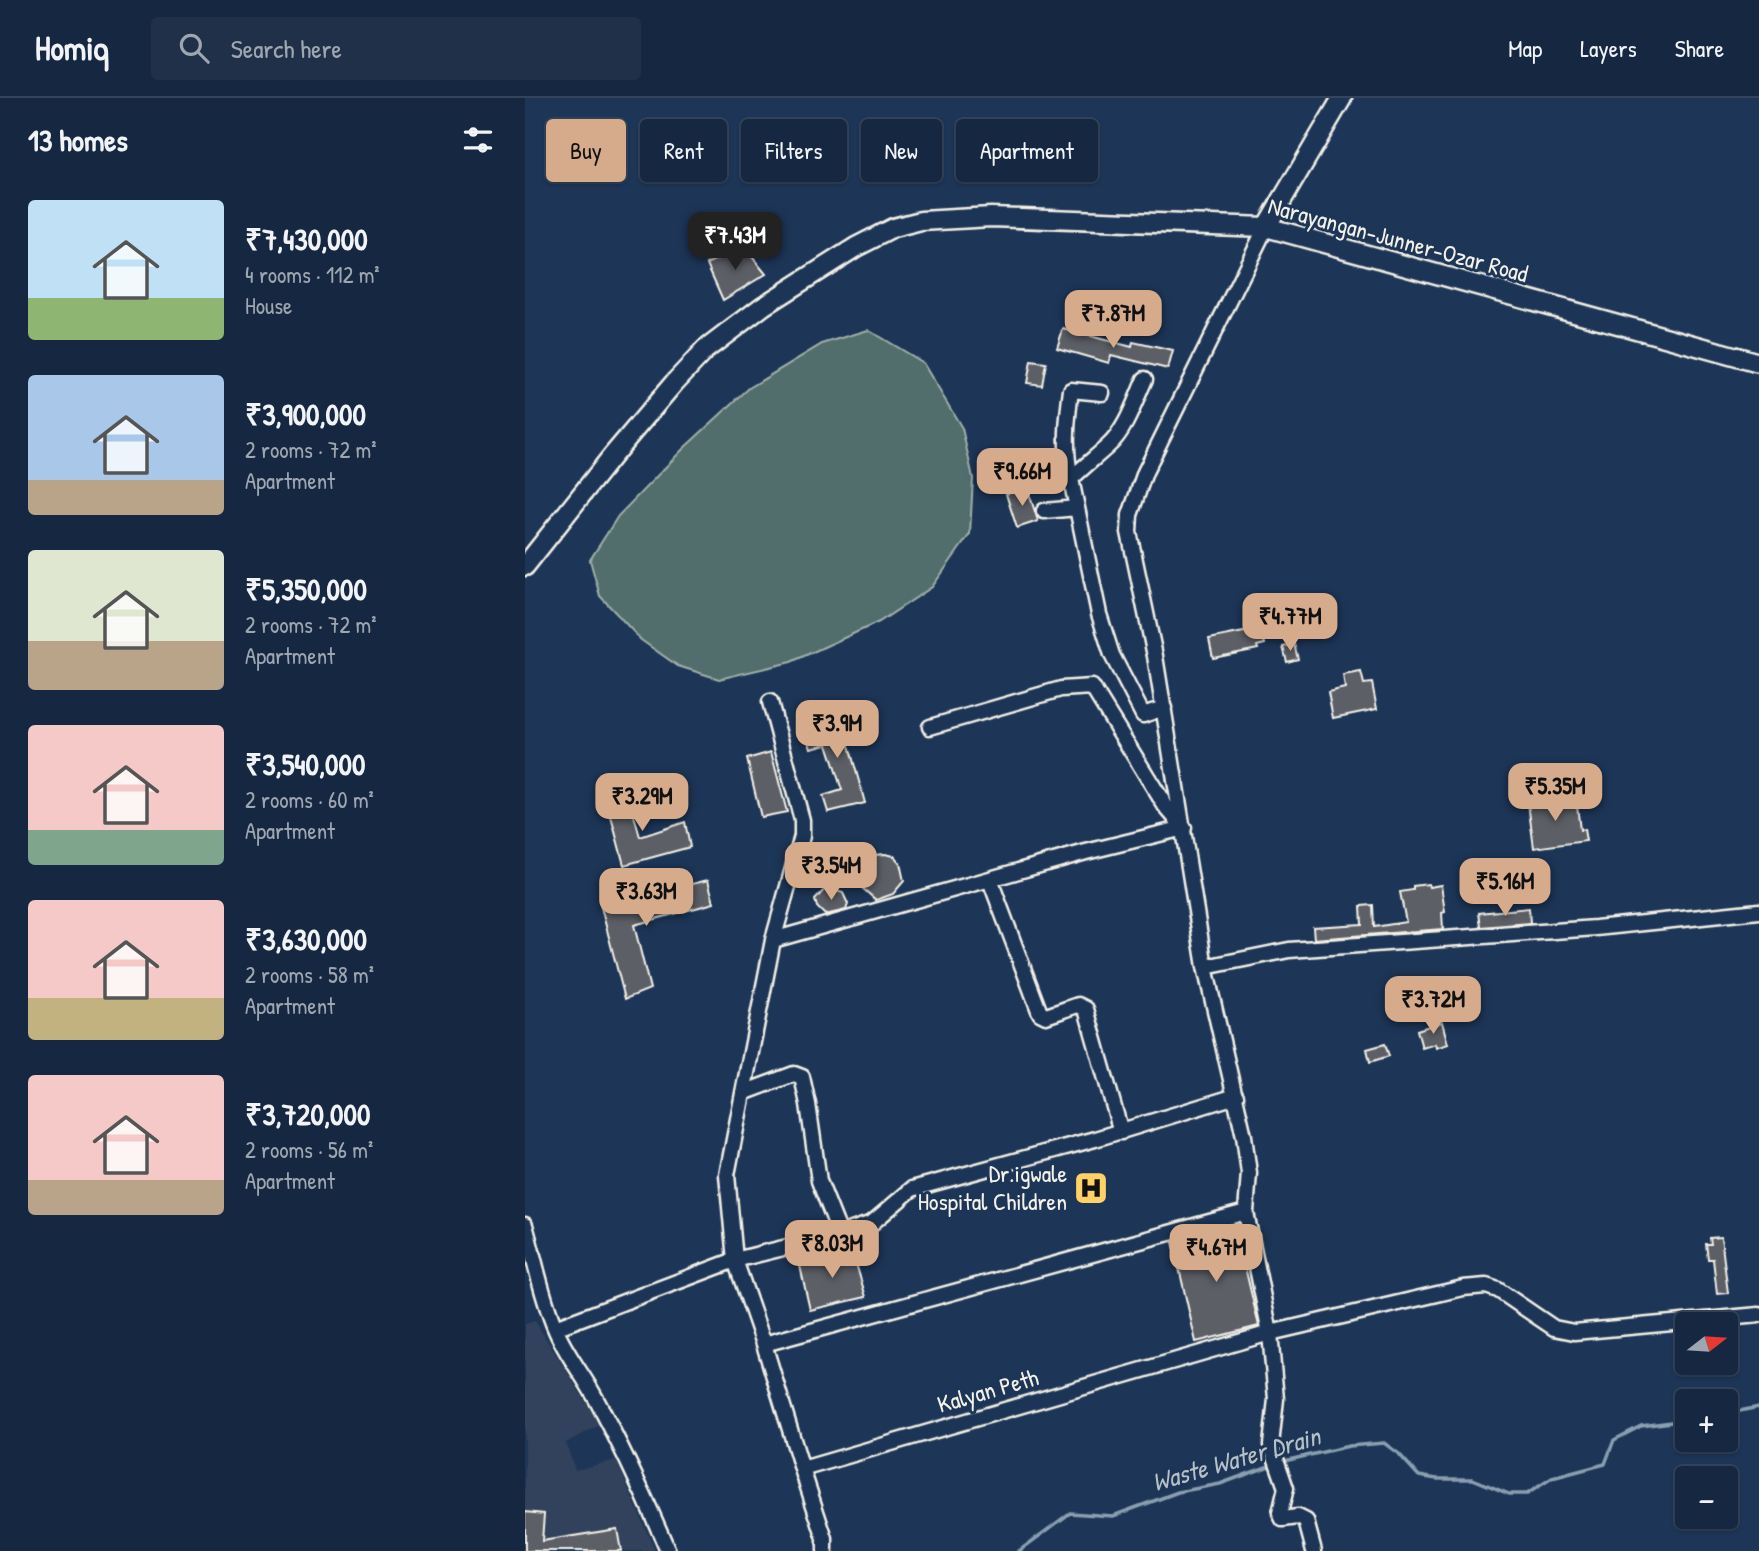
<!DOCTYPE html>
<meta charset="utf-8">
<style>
body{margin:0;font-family:"Patrick Hand",sans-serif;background:#1f3048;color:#f1f3f6;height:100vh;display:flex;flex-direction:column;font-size:26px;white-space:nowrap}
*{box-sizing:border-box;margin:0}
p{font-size:23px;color:#9ea6b1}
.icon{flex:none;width:38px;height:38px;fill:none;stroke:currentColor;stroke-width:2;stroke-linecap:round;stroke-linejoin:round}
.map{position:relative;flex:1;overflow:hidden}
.panel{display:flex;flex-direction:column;background:#162841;width:525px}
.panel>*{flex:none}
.guide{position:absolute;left:21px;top:21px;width:665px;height:63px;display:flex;gap:14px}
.needle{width:46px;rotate:73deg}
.tools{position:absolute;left:1150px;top:1214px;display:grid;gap:14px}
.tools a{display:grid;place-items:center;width:63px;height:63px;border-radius:7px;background:#162841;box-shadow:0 2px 5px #0004,0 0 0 2px #35445a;font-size:35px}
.price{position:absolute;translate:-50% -60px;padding:0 16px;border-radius:14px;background:#d6ab8b;color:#111;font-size:23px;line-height:46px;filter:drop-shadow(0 2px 4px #0008)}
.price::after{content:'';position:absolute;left:50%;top:42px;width:21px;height:16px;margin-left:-10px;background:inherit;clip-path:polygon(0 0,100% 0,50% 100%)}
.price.on{background:#222;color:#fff}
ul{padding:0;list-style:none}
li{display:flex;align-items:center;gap:21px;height:175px;padding:0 28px}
li span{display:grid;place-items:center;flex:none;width:196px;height:140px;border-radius:7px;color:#555}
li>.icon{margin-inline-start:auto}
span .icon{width:84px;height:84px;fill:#fffc;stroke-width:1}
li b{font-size:30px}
h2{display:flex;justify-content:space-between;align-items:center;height:84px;padding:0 28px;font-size:30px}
.chip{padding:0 24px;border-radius:7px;background:#162841;box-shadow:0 2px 5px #0004,0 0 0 2px #35445a;font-size:24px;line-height:63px}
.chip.on{background:#d6ab8b;color:#111}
header{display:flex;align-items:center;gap:42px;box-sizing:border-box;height:98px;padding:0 35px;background:#162841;border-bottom:2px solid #35445a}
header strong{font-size:33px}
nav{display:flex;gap:38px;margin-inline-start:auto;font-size:24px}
.search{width:490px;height:63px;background:#1f3048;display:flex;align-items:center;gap:18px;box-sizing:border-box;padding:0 24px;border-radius:7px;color:#9ea6b1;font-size:26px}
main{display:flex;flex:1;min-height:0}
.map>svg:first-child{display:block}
</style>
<header>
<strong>Homiq</strong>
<div class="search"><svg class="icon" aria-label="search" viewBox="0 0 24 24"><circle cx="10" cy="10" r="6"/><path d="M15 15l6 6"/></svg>Search here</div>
<nav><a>Map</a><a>Layers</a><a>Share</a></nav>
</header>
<main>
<section class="panel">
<h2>13 homes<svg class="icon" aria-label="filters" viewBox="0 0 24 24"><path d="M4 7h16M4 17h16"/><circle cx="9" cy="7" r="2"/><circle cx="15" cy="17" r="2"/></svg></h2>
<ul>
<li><span style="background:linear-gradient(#bfe0f5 70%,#8fb573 0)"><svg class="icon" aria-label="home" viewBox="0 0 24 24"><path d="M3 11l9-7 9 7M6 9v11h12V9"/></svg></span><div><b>₹7,430,000</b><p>4 rooms · 112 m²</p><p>House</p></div></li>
<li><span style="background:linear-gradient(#a9c7e8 75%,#b9a48a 0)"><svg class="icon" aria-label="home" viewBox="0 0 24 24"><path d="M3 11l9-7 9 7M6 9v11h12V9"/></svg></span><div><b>₹3,900,000</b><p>2 rooms · 72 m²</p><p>Apartment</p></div></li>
<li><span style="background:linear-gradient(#dfe7d0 65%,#b9a48a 0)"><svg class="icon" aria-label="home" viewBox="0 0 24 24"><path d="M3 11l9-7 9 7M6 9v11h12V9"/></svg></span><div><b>₹5,350,000</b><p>2 rooms · 72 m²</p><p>Apartment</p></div></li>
<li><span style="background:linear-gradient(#f6c9c9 75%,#7fa58c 0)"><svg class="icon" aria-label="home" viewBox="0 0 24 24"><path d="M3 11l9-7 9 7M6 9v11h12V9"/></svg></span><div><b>₹3,540,000</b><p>2 rooms · 60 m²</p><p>Apartment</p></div></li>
<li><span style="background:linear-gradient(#f6c9c9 70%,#c2b280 0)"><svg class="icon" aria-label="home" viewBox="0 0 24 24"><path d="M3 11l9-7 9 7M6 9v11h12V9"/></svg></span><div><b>₹3,630,000</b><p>2 rooms · 58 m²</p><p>Apartment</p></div></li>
<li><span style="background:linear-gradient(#f6c9c9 75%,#b9a48a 0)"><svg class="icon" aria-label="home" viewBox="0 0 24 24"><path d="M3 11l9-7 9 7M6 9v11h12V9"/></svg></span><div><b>₹3,720,000</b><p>2 rooms · 56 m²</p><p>Apartment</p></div></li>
</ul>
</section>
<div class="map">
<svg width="1234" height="1453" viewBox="0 0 1234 1453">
<rect width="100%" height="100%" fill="#1d3557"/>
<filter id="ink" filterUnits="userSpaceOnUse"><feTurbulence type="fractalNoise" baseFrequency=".0143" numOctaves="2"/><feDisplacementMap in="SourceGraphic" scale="14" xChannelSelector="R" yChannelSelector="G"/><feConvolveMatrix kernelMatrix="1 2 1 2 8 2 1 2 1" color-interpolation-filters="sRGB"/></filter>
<g filter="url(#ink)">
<!-- built -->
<path fill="#30425c" d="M10,1223L75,1327L41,1345L50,1372L91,1362L130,1453H0V1226Z"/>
<!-- green -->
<path fill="#516e6c" stroke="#a2b0aa" stroke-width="2" d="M343,232L398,265L437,330L448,380L445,436L407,489L354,524L266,564L194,581L153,568L116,542L75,498L65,462L93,418L158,351L224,290L297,246Z"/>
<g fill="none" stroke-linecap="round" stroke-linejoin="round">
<!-- stream -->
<path stroke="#8a9fb0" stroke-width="3.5" d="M1200,1316L1234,1309
M755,1364L824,1348L859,1345L874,1356L894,1378L912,1381H948L984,1396H1002L1027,1380L1080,1366L1089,1342L1116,1328L1162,1322
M494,1453L545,1415L588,1418L653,1394L695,1386L747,1367"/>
</g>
<!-- building -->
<path fill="#5c5f66" stroke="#f4f1e8" stroke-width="2" d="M219,149L241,176L198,202L182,166Z
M538,231L607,249L608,244L648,253L643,271L586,257L584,265L532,250Z
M506,263L521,265L517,287L502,285Z
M502,389L513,423L492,430L481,396Z
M729,532L730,534L737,532L740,546L732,548L733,551L688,560L684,541Z
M769,546L773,561L762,564L758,549Z
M836,574L839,586L847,585L852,611L808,620L803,594L820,590L818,577Z
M315,615L340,705L303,714L298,698L317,692L302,646L286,650L278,625Z
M246,654L262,714L236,719L222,661Z
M102,692L115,739L160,724L165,749L99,767L81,700Z
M1051,699L1055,732L1059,731L1061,743L1009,750L1003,705Z
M360,756L369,758L375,765L379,783L368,796L351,802L336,789L335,771L340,762L349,757Z
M183,782L189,805L109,827L125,891L100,901L76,809Z
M903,786L904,789L916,787L920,814L917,815L918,831L789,841L788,829L837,826L836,808L848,807L849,829L881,824L875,794L888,792V788Z
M306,791L318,795L323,806L321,812L300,817L292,809L290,802L299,792Z
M1004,810L1005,825L956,829L954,815Z
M917,924L923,946L911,950L910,946L897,950L892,932Z
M860,946L864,958L845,964L842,951Z
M710,1127L734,1228L671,1244L648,1144Z
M1196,1139L1203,1195L1192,1196L1188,1161H1183L1181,1146H1186L1185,1140Z
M326,1149L341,1199L285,1212L275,1168Z
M0,1414L19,1416L17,1443L92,1431L96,1453H0Z"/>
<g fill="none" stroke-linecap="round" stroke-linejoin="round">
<!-- minor casing -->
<g stroke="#f4f1e8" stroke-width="19">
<path id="minor" d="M741,129L620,374L605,417L604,434L630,558L680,869L719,1038L724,1075L721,1114L745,1235L751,1301L746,1347L761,1390L755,1415L758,1421L773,1419L781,1423L789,1453
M620,281C610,303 601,332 583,348C571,359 558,369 546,381L574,516L587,557L618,617L639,610
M546,381C539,351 542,322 546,292L577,295
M519,413L552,410
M245,604L277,722V738L248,842
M405,629L536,591L567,589L641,709L659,730L561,754L248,842L202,1077L210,1162L315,1136L347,1125L387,1091L570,1041L711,998
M465,782L515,915L521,918L553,907L561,911L596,1034
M680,869L764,852L1071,830L1234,813
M218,995L269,976L277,979L283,1006L294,1083L315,1136
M0,1127C10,1162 16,1197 30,1230C40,1255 57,1275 70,1299C97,1349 121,1401 143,1453
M30,1230L210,1162L239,1246L277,1371
M239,1246L721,1114
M300,1453V1441L277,1371L745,1235L938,1190L961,1188L973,1192L1029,1230L1049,1234L1234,1217"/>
</g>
<!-- major casing -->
<g stroke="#f4f1e8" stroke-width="23">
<path id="major" d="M741,129L817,0
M0,468L88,357L149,285L180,252L238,208L331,149L368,130L396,123L466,119L741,129L1234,265"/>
</g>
<!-- minor -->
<use href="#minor" stroke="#1d3557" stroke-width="14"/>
<!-- major -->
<use href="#major" stroke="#1d3557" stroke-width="18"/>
</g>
</g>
<!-- icons -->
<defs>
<g id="hospital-square" transform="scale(1.75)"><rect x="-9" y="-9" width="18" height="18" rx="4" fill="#ffd166" stroke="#1d3557"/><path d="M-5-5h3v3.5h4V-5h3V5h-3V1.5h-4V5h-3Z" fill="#111"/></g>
</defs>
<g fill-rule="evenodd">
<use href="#hospital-square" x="566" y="1090"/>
</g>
<g text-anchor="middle" stroke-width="6" stroke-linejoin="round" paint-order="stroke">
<!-- street labels -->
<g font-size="24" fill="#f4f1e8" stroke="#1d3557">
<text transform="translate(873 142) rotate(15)" y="8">Narayangan-Junner-Ozar Road</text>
<text transform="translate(463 1293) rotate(-16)" y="8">Kalyan Peth</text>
</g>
<!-- poi labels -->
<g font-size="24" fill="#f4f1e8" stroke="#1d3557" text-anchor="end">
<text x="542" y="1084">Dr.igwale<tspan x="542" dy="28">Hospital Children</tspan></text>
</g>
<!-- water labels -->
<g font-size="26" font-style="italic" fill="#b6c1c7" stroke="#1d3557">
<text transform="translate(711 1361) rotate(-16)" y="9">Waste Water Drain</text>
</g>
</g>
</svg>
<div class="tools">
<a><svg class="needle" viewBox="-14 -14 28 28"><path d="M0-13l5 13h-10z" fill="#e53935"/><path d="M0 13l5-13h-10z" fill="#9ea6b1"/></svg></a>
<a>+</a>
<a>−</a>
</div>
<b class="price on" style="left:210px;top:174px">₹7.43M</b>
<b class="price" style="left:588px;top:252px">₹7.87M</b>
<b class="price" style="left:497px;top:410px">₹9.66M</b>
<b class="price" style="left:765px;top:555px">₹4.77M</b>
<b class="price" style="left:312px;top:662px">₹3.9M</b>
<b class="price" style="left:1030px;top:725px">₹5.35M</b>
<b class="price" style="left:117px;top:735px">₹3.29M</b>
<b class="price" style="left:306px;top:804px">₹3.54M</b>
<b class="price" style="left:980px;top:820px">₹5.16M</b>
<b class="price" style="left:121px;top:830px">₹3.63M</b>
<b class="price" style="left:908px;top:938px">₹3.72M</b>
<b class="price" style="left:307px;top:1182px">₹8.03M</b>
<b class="price" style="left:691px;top:1186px">₹4.67M</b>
<div class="guide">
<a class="chip on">Buy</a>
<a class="chip">Rent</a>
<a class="chip">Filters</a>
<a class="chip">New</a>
<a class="chip">Apartment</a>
</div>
</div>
</main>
